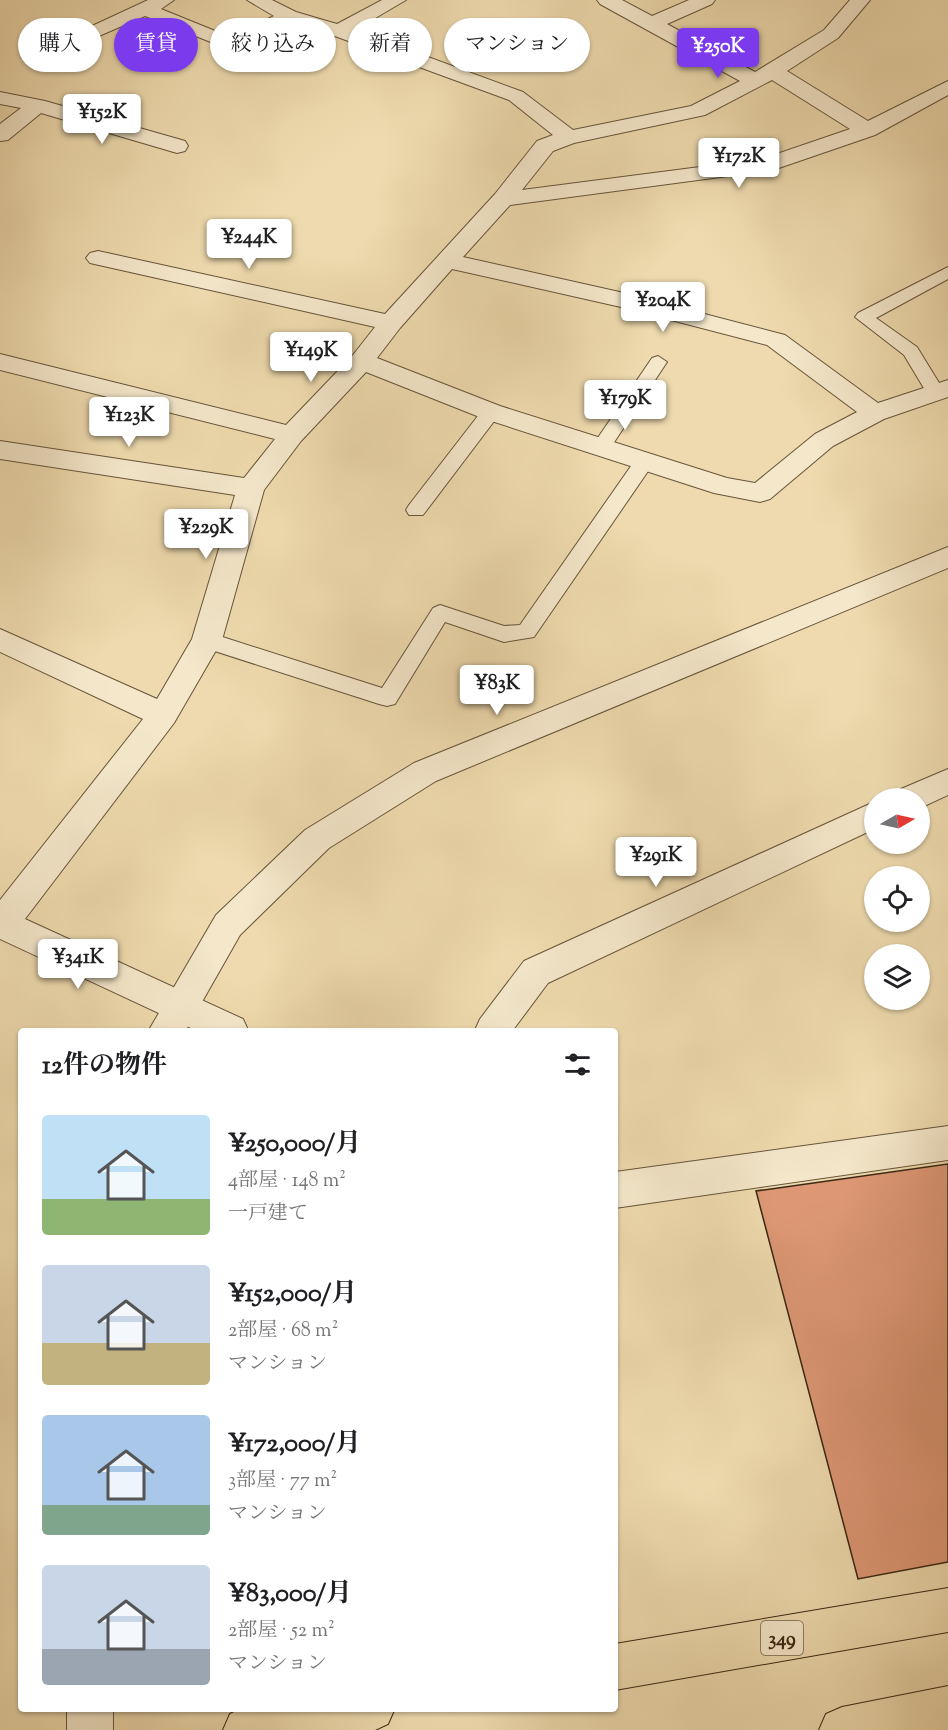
<!DOCTYPE html>
<html lang="ja">
<meta charset="utf-8">
<style>
body{margin:0;font-family:"Sorts Mill Goudy","Noto Serif JP",serif;background:#f6f6f6;color:#202124;height:100vh;display:flex;flex-direction:column;font-size:22px;white-space:nowrap}
*{box-sizing:border-box;margin:0}
p{font-size:20px;color:#757577}
.icon{flex:none;width:33px;height:33px;fill:none;stroke:currentColor;stroke-width:2;stroke-linecap:round;stroke-linejoin:round}
.map{position:relative;flex:1;overflow:hidden}
.details{position:absolute;left:18px;top:1028px;width:600px;height:684px;display:flex;flex-direction:column;background:#fff;border-radius:6px;box-shadow:0 2px 4px #0004}
.details>*{flex:none}
.banner{position:absolute;left:18px;top:18px;width:600px;height:54px;display:flex;gap:12px}
.needle{width:39px;rotate:81deg}
.fabs{position:absolute;left:864px;top:788px;display:grid;gap:12px}
.fabs a{display:grid;place-items:center;width:66px;height:66px;border-radius:50%;background:#fff;box-shadow:0 2px 4px #0004;font-size:30px}
.price{position:absolute;translate:-50% -51px;padding:0 14px;border-radius:6px;background:#fff;color:#222;font-size:20px;line-height:39px;filter:drop-shadow(0 2px 3px #0008)}
.price::after{content:'';position:absolute;left:50%;top:36px;width:18px;height:14px;margin-left:-9px;background:inherit;clip-path:polygon(0 0,100% 0,50% 100%)}
.price.current{background:#7c3aed;color:#fff}
ul{padding:0;list-style:none}
li{display:flex;align-items:center;gap:18px;height:150px;padding:0 24px}
li span{display:grid;place-items:center;flex:none;width:168px;height:120px;border-radius:6px;color:#555}
li>.icon{margin-inline-start:auto}
span .icon{width:72px;height:72px;fill:#fffc;stroke-width:1}
li b{font-size:26px}
h2{display:flex;justify-content:space-between;align-items:center;height:72px;padding:0 24px;font-size:26px}
.chip{padding:0 21px;border-radius:27px;background:#fff;box-shadow:0 2px 4px #0004;font-size:21px;line-height:54px}
.chip.current{background:#7c3aed;color:#fff}
.map>svg:first-child{display:block}
</style>
<div class="map">
<svg width="948" height="1730" viewBox="0 0 948 1730">
<rect width="100%" height="100%" fill="#eedaae"/>
<filter id="stains"><feTurbulence type="fractalNoise" baseFrequency=".00333" numOctaves="4"/><feColorMatrix values="0 0 0 0 .2 0 0 0 0 .09 0 0 0 0 .02 0 0 0 .5 -.17"/></filter>
<radialGradient id="worn" r=".72"><stop offset=".6" stop-color="#630" stop-opacity="0"/><stop offset="1" stop-color="#630" stop-opacity=".3"/></radialGradient>
<!-- building -->
<path fill="#dd9775" stroke="#392714" stroke-width="1.5" d="M948,1164V1562L858,1579L756,1191Z"/>
<g fill="none" stroke-linecap="round" stroke-linejoin="round">
<!-- service casing -->
<g stroke="#66543a" stroke-width="2">
<path id="service" d="M948,267V279L876,318L917,347L944,391L935,397L928,395L904,355L855,317L858,313Z
M658,356L667,362L609,450H595L592,446L595,442L652,358Z
M491,406L498,408L500,412L498,416L423,515H409L406,510L409,505L484,408Z
M645,455L652,456L655,461L534,637L504,642L445,622L395,704L387,706L379,704L199,646L196,640L199,634L207,632L382,688L433,608L440,605L504,626L520,625L638,456Z"/>
</g>
<!-- minor casing -->
<g stroke="#66543a" stroke-width="2">
<path id="minor" d="M148,0H174L161,9L230,37L274,16L247,0H272L296,12L337,24L382,0H406L355,30L523,92L573,130L691,106L740,81L600,4L597,0H622L652,16L689,0H715L712,4L667,24L755,72L824,30L850,0H870L838,38L787,71L868,121L948,81V95L875,135L773,170L510,205L463,257L624,293L785,335L878,403L948,380V397L884,419L833,446L770,499L760,502L714,493L482,418L366,372L301,441L264,490L222,640L174,723L25,919L243,1019L248,1030H195L0,939V900L143,719L0,652V629L157,699L192,639L235,495L0,459V441L244,478L275,439L0,370V354L286,425L353,355L375,327L90,263L86,258L90,253L98,251L385,314L495,194L537,141L553,135L509,100L332,35L291,23L231,50L145,16L99,36L92,34L89,30L92,26ZM772,80L850,129L762,159L522,190L553,151L574,143L705,115ZM452,269L621,307L767,345L857,412L815,434L755,483L727,478L500,406L377,358L400,328Z
M0,92L45,101L185,141L188,146L185,151L177,153L41,113L8,140L0,141V124L21,108L0,104Z
M948,769V795L920,808V798H896L901,789Z
M874,802V829L548,983L513,1030H475L480,1019L524,961Z
M948,1126V1160L615,1208V1172Z"/>
</g>
<!-- tertiary casing -->
<g stroke="#66543a" stroke-width="2">
<path id="tertiary" d="M948,547V568L436,781L329,848L240,935L186,1030H149L216,915L305,830L414,763Z
M67,1708H113V1730H67Z"/>
</g>
<!-- trunk casing -->
<g stroke="#392714" stroke-width="2">
<path id="trunk" d="M948,1588V1632L615,1690V1644Z
M948,1686V1730H819L826,1714L842,1707Z
M242,1708H395L388,1724L375,1730H223L230,1714Z"/>
</g>
<!-- service -->
<use href="#service" fill="#f4e7ca" fill-rule="evenodd"/>
<!-- minor -->
<use href="#minor" fill="#f4e7ca" fill-rule="evenodd"/>
<!-- tertiary -->
<use href="#tertiary" fill="#f4e7ca" fill-rule="evenodd"/>
<!-- trunk -->
<use href="#trunk" fill="#eedaae" fill-rule="evenodd"/>
</g>
<g text-anchor="middle" stroke-width="4.5" stroke-linejoin="round" paint-order="stroke">
<!-- shield labels -->
<rect fill="#f4e7ca" stroke="#71614b" stroke-width="1.5" x="761" y="1621" width="42" height="34" rx="4.5"/>
<g font-size="20" font-weight="bold" fill="#392714">
<text x="782" y="1645">349</text>
</g>
</g>
<rect width="100%" height="100%" filter="url(#stains)"/>
<rect width="100%" height="100%" fill="url(#worn)"/>
</svg>
<div class="fabs">
<a><svg class="needle" viewBox="-14 -14 28 28"><path d="M0-13l5 13h-10z" fill="#e53935"/><path d="M0 13l5-13h-10z" fill="#757577"/></svg></a>
<a><svg class="icon" aria-label="locate" viewBox="0 0 24 24"><circle cx="12" cy="12" r="6"/><path d="M12 2v4M12 18v4M2 12h4M18 12h4"/></svg></a>
<a><svg class="icon" aria-label="layers" viewBox="0 0 24 24"><path d="M12 4l9 5-9 5-9-5zM3 14l9 5 9-5"/></svg></a>
</div>
<b class="price current" style="left:718px;top:79px">¥250K</b>
<b class="price" style="left:102px;top:145px">¥152K</b>
<b class="price" style="left:739px;top:189px">¥172K</b>
<b class="price" style="left:249px;top:270px">¥244K</b>
<b class="price" style="left:663px;top:333px">¥204K</b>
<b class="price" style="left:311px;top:383px">¥149K</b>
<b class="price" style="left:625px;top:431px">¥179K</b>
<b class="price" style="left:129px;top:448px">¥123K</b>
<b class="price" style="left:206px;top:560px">¥229K</b>
<b class="price" style="left:497px;top:716px">¥83K</b>
<b class="price" style="left:656px;top:888px">¥291K</b>
<b class="price" style="left:78px;top:990px">¥341K</b>
<div class="banner">
<a class="chip">購入</a>
<a class="chip current">賃貸</a>
<a class="chip">絞り込み</a>
<a class="chip">新着</a>
<a class="chip">マンション</a>
</div>
<section class="details">
<h2>12件の物件<svg class="icon" aria-label="filters" viewBox="0 0 24 24"><path d="M4 7h16M4 17h16"/><circle cx="9" cy="7" r="2"/><circle cx="15" cy="17" r="2"/></svg></h2>
<ul>
<li><span style="background:linear-gradient(#bfe0f5 70%,#8fb573 0)"><svg class="icon" aria-label="home" viewBox="0 0 24 24"><path d="M3 11l9-7 9 7M6 9v11h12V9"/></svg></span><div><b>¥250,000/月</b><p>4部屋 · 148 m²</p><p>一戸建て</p></div></li>
<li><span style="background:linear-gradient(#c9d6e8 65%,#c2b280 0)"><svg class="icon" aria-label="home" viewBox="0 0 24 24"><path d="M3 11l9-7 9 7M6 9v11h12V9"/></svg></span><div><b>¥152,000/月</b><p>2部屋 · 68 m²</p><p>マンション</p></div></li>
<li><span style="background:linear-gradient(#a9c7e8 75%,#7fa58c 0)"><svg class="icon" aria-label="home" viewBox="0 0 24 24"><path d="M3 11l9-7 9 7M6 9v11h12V9"/></svg></span><div><b>¥172,000/月</b><p>3部屋 · 77 m²</p><p>マンション</p></div></li>
<li><span style="background:linear-gradient(#c9d6e8 70%,#9aa5b1 0)"><svg class="icon" aria-label="home" viewBox="0 0 24 24"><path d="M3 11l9-7 9 7M6 9v11h12V9"/></svg></span><div><b>¥83,000/月</b><p>2部屋 · 52 m²</p><p>マンション</p></div></li>
</ul>
</section>
</div>
